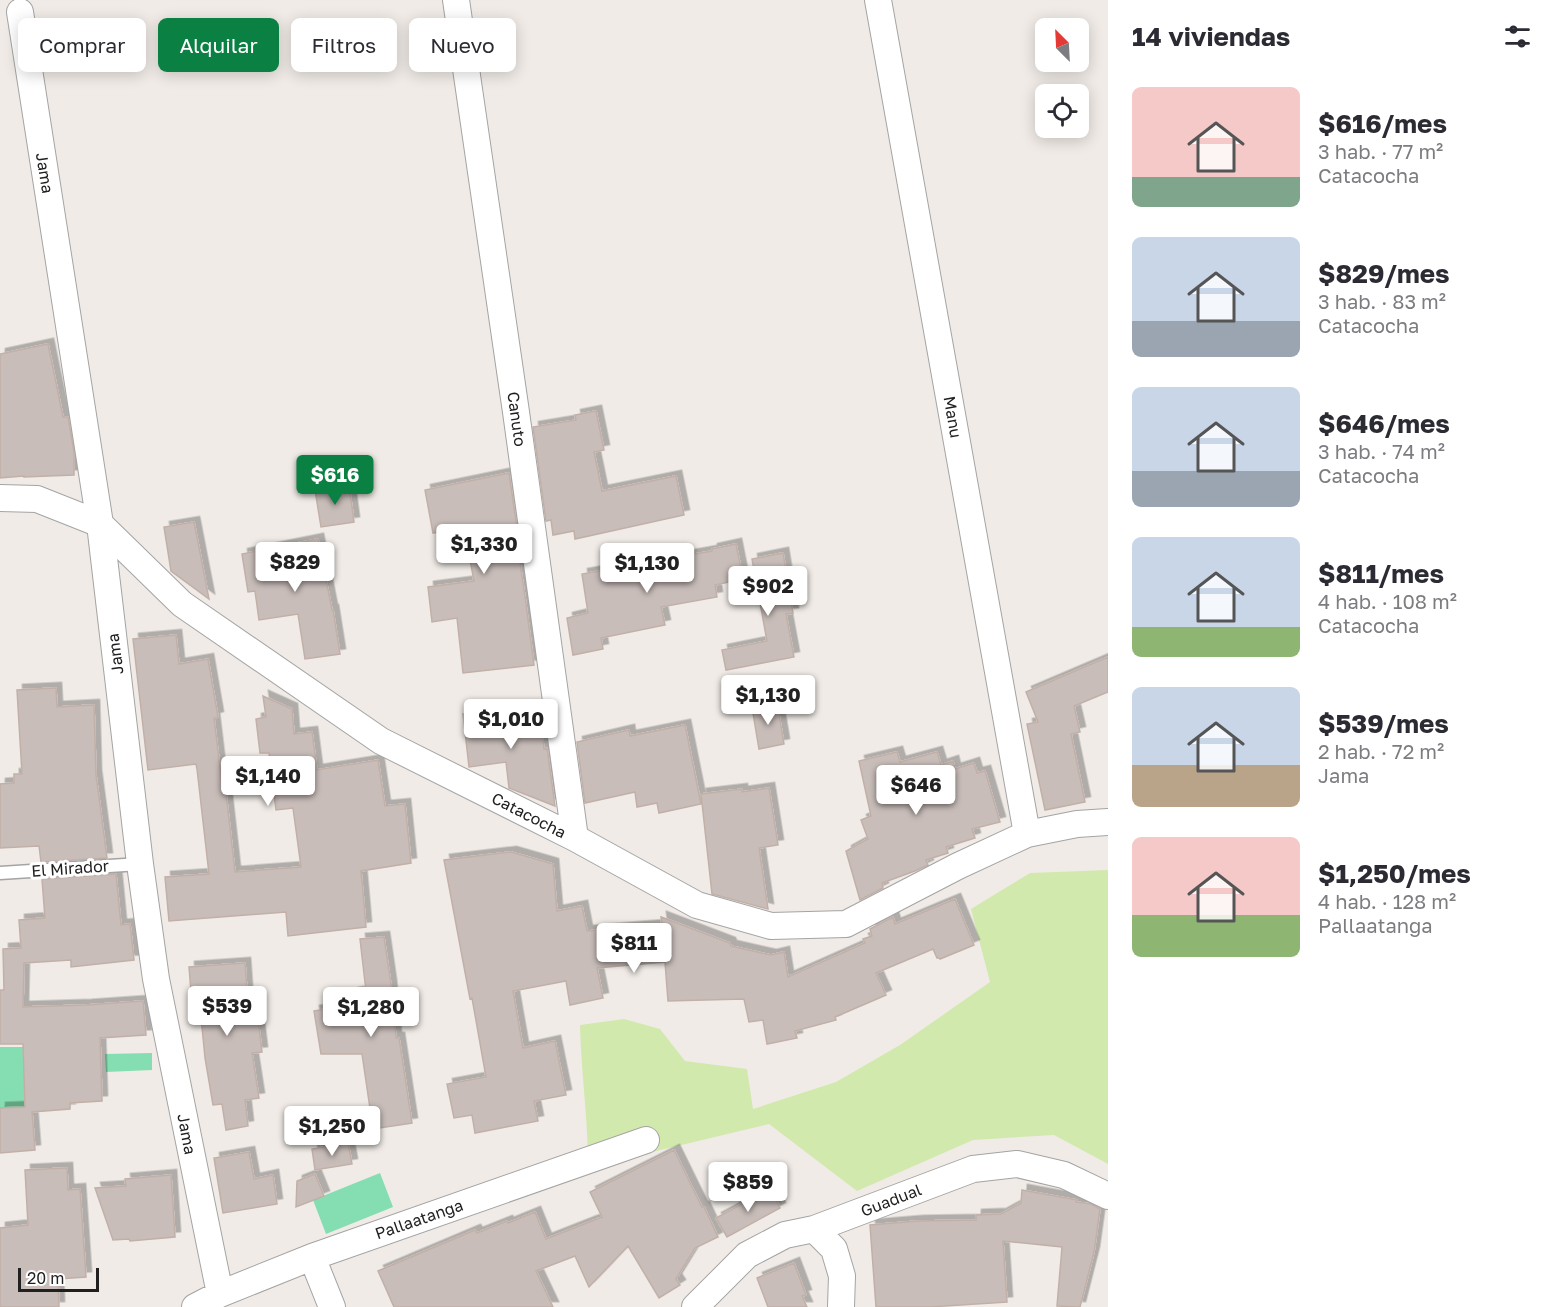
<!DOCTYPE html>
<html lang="es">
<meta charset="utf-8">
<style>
body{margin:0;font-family:"Golos Text",sans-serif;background:#f7f7f7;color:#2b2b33;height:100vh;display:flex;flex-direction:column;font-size:22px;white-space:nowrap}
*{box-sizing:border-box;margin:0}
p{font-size:20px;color:#7c7c81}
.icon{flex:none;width:33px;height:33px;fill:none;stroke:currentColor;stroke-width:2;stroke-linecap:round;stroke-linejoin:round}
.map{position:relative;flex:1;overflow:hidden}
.panel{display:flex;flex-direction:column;background:#fff;width:450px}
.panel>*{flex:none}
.hud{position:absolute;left:18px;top:18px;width:570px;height:54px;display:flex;gap:12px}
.needle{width:39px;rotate:336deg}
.buttons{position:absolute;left:1035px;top:18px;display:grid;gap:12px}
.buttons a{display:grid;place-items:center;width:54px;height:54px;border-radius:9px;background:#fff;box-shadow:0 3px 15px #0003;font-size:30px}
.scale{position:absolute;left:18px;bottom:15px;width:81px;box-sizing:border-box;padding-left:6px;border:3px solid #202020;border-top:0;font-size:16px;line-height:21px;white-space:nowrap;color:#202020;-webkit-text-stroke:4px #fff;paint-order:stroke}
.price{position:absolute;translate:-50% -51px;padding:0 14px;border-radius:6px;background:#fff;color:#222;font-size:20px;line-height:39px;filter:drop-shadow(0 2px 3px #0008)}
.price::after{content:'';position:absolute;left:50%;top:36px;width:18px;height:14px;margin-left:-9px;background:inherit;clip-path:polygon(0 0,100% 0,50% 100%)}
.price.active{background:#0b8043;color:#fff}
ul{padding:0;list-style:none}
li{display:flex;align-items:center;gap:18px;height:150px;padding:0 24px}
li span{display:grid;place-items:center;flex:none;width:168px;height:120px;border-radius:9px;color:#555}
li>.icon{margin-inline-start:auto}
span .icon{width:72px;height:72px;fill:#fffc;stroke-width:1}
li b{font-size:26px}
h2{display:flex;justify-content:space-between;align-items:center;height:72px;padding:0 24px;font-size:26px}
.chip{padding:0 21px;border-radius:9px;background:#fff;box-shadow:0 3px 15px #0003;font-size:21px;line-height:54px}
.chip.active{background:#0b8043;color:#fff}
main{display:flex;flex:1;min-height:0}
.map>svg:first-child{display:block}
</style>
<main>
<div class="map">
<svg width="1108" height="1307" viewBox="0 0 1108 1307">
<defs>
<filter id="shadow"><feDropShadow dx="5.5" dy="-5.5" stdDeviation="0" flood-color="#0004"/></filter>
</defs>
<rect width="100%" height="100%" fill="#f0ebe6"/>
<!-- grass -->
<path fill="#d2e9ad" d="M1108,870V1164L1054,1135L973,1140L857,1191L769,1124L652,1152L611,1157L588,1156C587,1112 581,1069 580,1025L624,1019L660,1029L685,1061L747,1069L753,1109L836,1082L900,1045L990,982L971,909L1030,873Z"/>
<!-- pitch -->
<path fill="#85deb1" d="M0,1047H27V1112H0Z
M152,1053V1070L106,1072L105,1054Z
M380,1173L393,1207L326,1234L313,1200Z"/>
<!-- building -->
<path fill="#c8bdb9" stroke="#c2b0a8" stroke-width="1.5" filter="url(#shadow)" d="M48,344L63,417H68L74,452V475L24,477V476L0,478V354Z
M596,411L604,450L594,452L602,491L676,476L684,515L575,539L574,531L553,535L551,520L546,521L533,427L576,420L575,415Z
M509,473L519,542L517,543L525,597L534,665L463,673L457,618L432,622L428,587L474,581L464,527L433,533L425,490Z
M349,485L354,522L321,527L315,490Z
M194,522L209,599L171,571L164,527Z
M318,539L332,610H333L340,654L305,659L298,614L259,620L255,591L248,592L242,554Z
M736,544L743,579L715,585L717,597L661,607L665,625L601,638L603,649L573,655L567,618L588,613L582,574L712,551V549Z
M783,553L793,613L786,614L794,657L726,670L722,650L767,641L752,559Z
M176,635L179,664L208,659L218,717L214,718L223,793H226L235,872L301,867L293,808L276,810L269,753H260L256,719L266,717L263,696L292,709L294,734L312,732L317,770L378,760L385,806L405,804L411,863L361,871L366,927L288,936L286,912L169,921L165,877L209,874L197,769L196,764L148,770L133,639Z
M1108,657V692L1074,706L1080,732L1071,734L1085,802L1045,810L1027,724L1038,722L1026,692Z
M56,688L57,707L94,705L96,775L107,858L41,862L39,846L0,848V784L14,783V774H22L17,690Z
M777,703L784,744L759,749L752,707Z
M494,710L495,712L514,710L515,720L540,717L544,749L547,748L555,806L509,788L506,762L469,767L463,714Z
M685,725L701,804L659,813L657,803L637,807L635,792L585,803L577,742L629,730L630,736Z
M897,752L900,762L937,752L941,765L953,761L955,769L974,763L977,773L985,771L1000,822L972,829L975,838L946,847L948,853L926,860L928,865L915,871L882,883L883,888L860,900L846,851L868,839L861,820L871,816L859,761Z
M769,788L778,845L759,848L768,909L712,894L701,794L742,789V792Z
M511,852L553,864L557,911L582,906L587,931L662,925L661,917L730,943L731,946L771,955L784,952L788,977L865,943L863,939L872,936L870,929L893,917L895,924L955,899L974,945L940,959L939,958H937L933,949L876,973L886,995L835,1017L836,1020L795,1031L797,1038L767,1044L763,1020L749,1022L744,999L668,1001L665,962L597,968L603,998L570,1005L566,981L513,991L523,1048L555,1041L566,1095L534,1101L538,1121L475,1133L472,1115L454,1118L447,1084L486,1077L472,998L470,999L444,860Z
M116,874L121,925L130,924L134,960L71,967V960L24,963L23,1007L86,1005L143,1001L146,1035L100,1038L102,1101L70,1103V1109L32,1112L35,1150L0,1153V1108L25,1107L23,1044H0V990H4L3,949L21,948L19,920L45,918L42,879Z
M384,937L391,985L396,1038H399L412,1123L373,1129L362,1054H321L314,1011L354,1005L353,993L366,991L360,939Z
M245,963L249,1020L258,1019L262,1052L252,1053L259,1098L245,1100L248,1126L226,1130L222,1104L213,1105L205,1058L201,1017H193L189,967Z
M348,1143L352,1164L315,1170L312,1149Z
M674,1150L702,1207H704L718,1237L695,1248L676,1279L680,1285L659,1298L628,1246L589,1287L575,1256L536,1271L553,1307H394L378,1271L475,1230L477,1233L507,1221L508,1223L535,1212L546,1239L602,1217L590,1192Z
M249,1152L254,1179L273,1175L277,1204L223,1213L214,1158Z
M67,1168L68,1190L80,1189L86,1277L58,1279L59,1307H0V1228L28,1225L25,1170Z
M315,1174L324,1196L296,1207L297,1181Z
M171,1175L175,1237L130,1241L129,1239L113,1240L95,1188L126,1186L125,1179Z
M770,1189L780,1208L727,1237L716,1218Z
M1022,1190L1077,1200L1076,1202L1091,1204L1100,1209L1094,1252L1080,1307L1057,1306L1062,1247L1003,1241L1007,1302L929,1307H876L870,1225L918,1221L976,1220V1215L1001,1214L1021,1203Z
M794,1263L806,1295L802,1296L807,1307H768L757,1278Z"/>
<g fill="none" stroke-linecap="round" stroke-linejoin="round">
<!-- service casing -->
<g stroke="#a4a4a4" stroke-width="15">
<path id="service" d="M0,873L140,864"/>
</g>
<!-- minor casing -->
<g stroke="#a4a4a4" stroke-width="28">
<path id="minor" d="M456,0L516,412L575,838
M878,0L1027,834
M20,12L100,524L140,864L156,979L220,1294
M0,498L37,499L100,524L182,604L381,741L575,838L697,905L771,926L846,924L958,866L1027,834L1077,824L1108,822
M814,1229L834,1249L842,1276L841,1307
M312,1257L332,1307
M195,1307L220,1294L312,1257L646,1140
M695,1307L747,1255L785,1235L814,1229L973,1169L1017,1164L1064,1175L1108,1196"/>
</g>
<!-- service -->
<use href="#service" stroke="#fff" stroke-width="12"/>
<!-- minor -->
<use href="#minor" stroke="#fff" stroke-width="26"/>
</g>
<g text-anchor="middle" stroke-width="6" stroke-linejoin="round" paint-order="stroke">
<!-- street labels -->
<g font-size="16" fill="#202020" stroke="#fff">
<text transform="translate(45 173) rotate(81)" y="6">Jama</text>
<text transform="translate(953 417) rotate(80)" y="6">Manu</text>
<text transform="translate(517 419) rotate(82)" y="6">Canuto</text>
<text transform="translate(115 654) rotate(-97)" y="6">Jama</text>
<text transform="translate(529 815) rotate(27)" y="6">Catacocha</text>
<text transform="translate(70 868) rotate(-4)" y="6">El Mirador</text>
<text transform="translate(187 1134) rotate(79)" y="6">Jama</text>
<text transform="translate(891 1200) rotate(-21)" y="6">Guadual</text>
<text transform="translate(419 1219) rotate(-19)" y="6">Pallaatanga</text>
</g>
</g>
</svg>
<div class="buttons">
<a><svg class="needle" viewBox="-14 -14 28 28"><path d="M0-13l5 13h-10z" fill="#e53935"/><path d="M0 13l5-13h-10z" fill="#7c7c81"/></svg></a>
<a><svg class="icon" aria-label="locate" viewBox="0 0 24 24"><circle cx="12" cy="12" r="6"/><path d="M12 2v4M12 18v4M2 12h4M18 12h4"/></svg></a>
</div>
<div class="scale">20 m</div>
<b class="price active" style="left:335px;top:506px">$616</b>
<b class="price" style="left:484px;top:575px">$1,330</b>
<b class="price" style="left:295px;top:593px">$829</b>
<b class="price" style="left:647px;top:594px">$1,130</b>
<b class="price" style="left:768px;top:617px">$902</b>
<b class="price" style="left:768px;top:726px">$1,130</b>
<b class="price" style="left:511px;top:750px">$1,010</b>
<b class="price" style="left:268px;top:807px">$1,140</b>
<b class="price" style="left:916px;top:816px">$646</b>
<b class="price" style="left:634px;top:974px">$811</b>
<b class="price" style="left:227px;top:1037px">$539</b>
<b class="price" style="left:371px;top:1038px">$1,280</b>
<b class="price" style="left:332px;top:1157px">$1,250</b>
<b class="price" style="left:748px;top:1213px">$859</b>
<div class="hud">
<a class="chip">Comprar</a>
<a class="chip active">Alquilar</a>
<a class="chip">Filtros</a>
<a class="chip">Nuevo</a>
</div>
</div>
<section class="panel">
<h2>14 viviendas<svg class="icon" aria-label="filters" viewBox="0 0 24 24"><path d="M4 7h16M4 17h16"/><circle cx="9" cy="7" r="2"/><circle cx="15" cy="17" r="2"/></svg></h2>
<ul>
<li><span style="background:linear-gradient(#f6c9c9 75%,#7fa58c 0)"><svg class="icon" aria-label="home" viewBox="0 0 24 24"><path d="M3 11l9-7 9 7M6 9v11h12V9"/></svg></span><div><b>$616/mes</b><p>3 hab. · 77 m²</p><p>Catacocha</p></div></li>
<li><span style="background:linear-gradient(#c9d6e8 70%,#9aa5b1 0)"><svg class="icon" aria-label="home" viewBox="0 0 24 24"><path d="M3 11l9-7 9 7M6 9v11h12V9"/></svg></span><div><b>$829/mes</b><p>3 hab. · 83 m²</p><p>Catacocha</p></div></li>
<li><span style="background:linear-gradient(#c9d6e8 70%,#9aa5b1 0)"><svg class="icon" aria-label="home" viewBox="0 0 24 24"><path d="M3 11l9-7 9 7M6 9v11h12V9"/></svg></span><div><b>$646/mes</b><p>3 hab. · 74 m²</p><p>Catacocha</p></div></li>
<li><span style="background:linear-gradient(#c9d6e8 75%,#8fb573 0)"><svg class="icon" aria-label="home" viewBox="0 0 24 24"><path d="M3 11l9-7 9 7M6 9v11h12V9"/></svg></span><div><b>$811/mes</b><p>4 hab. · 108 m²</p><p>Catacocha</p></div></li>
<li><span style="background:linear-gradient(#c9d6e8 65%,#b9a48a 0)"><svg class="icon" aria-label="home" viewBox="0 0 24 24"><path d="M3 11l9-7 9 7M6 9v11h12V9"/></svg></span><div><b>$539/mes</b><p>2 hab. · 72 m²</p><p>Jama</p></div></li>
<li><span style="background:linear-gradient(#f6c9c9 65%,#8fb573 0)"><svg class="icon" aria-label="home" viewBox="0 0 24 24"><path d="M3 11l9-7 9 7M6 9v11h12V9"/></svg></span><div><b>$1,250/mes</b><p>4 hab. · 128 m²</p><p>Pallaatanga</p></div></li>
</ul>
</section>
</main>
